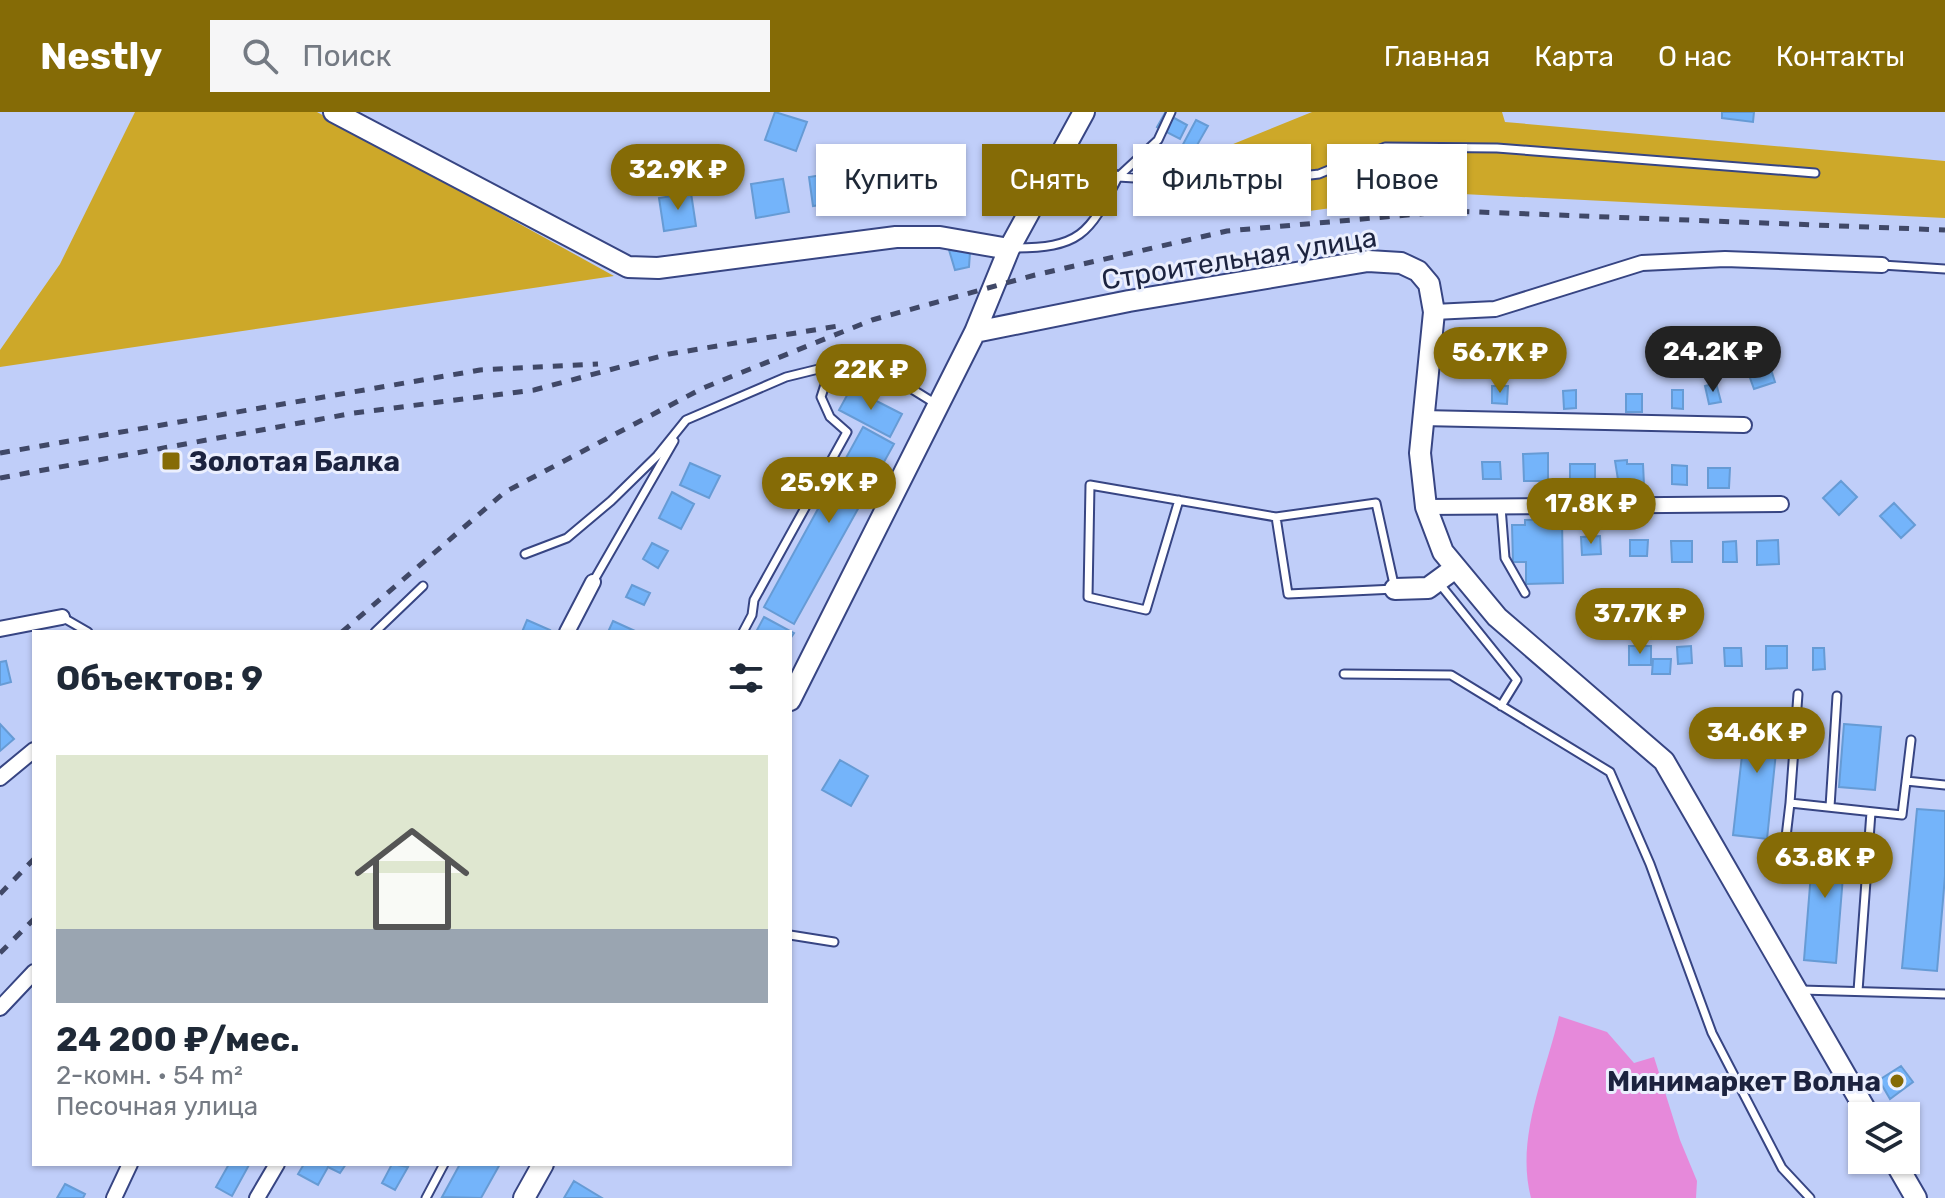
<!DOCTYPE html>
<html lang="ru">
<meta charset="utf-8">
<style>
body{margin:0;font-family:Rubik,sans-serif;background:#f6f6f7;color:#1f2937;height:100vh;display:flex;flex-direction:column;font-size:30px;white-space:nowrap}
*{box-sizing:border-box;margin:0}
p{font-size:26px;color:#747a83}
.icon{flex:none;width:44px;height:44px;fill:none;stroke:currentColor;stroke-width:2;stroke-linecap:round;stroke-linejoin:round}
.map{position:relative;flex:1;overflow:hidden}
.details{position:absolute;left:32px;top:518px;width:760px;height:536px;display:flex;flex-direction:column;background:#fff;border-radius:0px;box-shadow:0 2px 6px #0004}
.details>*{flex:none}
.top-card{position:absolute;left:816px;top:32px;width:760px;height:72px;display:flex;gap:16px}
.controls{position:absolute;left:1848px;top:990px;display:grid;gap:16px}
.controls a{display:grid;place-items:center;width:72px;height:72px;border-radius:0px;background:#fff;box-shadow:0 2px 6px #0004;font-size:40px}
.price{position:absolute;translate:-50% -68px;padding:0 18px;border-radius:28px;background:#856b06;color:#fff;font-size:26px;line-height:52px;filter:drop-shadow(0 2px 4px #0008)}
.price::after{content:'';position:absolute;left:50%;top:48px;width:24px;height:18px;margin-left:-12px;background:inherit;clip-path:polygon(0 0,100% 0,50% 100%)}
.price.current{background:#222;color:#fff}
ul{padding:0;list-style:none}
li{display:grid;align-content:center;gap:16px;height:424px;padding:0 24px}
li+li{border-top:2px solid #e0e1e3}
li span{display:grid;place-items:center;height:248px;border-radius:0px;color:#555}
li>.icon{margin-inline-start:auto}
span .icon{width:144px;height:144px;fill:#fffc;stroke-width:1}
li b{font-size:34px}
h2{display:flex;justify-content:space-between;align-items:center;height:96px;padding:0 24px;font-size:34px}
.chip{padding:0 28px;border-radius:0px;background:#fff;box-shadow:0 2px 6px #0004;font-size:28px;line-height:72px}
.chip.current{background:#856b06;color:#fff}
header{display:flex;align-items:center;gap:48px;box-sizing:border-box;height:112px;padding:0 40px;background:#856b06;color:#fff}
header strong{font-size:38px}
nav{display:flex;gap:44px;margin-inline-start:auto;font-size:28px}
.search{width:560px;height:72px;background:#f6f6f7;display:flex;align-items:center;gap:20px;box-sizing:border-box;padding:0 28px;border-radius:0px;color:#747a83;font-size:30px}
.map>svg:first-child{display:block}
</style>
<header>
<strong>Nestly</strong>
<div class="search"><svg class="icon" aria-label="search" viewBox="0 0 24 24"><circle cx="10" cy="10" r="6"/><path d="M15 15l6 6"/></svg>Поиск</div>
<nav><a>Главная</a><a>Карта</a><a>О нас</a><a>Контакты</a></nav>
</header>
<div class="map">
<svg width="1945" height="1086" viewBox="0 0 1945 1086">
<rect width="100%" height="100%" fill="#c0cef9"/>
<!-- green -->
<path fill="#cda829" d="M135,0H317L614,164L0,255V238L60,152Z
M1312,0H1502L1505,10L1945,49V106L1443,81L1272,104L1211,41Z"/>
<!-- water -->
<path fill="#e689da" d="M1559,904L1607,920L1634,951L1654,945L1680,1028L1697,1069L1696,1086H1531C1515,1026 1546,961 1559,904Z"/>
<!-- building -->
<path fill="#74b4fa" stroke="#669bd5" stroke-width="2" d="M775,0L807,10L796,39L765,28Z
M1722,0H1754L1753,10L1722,6Z
M1165,1L1187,13L1180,27L1157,15Z
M1196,8L1208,14L1192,42L1181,36Z
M903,49L907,77L875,83L871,55Z
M842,60L846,89L813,94L809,65Z
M783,67L789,100L756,106L751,72Z
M691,81L696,114L664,119L659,86Z
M949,138L970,140L969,155L955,158Z
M1768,248L1775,270L1754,277L1746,255Z
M1716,271L1721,290L1709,292L1705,274Z
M1492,274H1508L1507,292L1492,291Z
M851,276L902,302L890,325L839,298Z
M1576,278V296L1564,297L1563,279Z
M1672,278H1683V297L1672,296Z
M1626,282H1642V300H1626Z
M863,315L894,332L794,512L764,495Z
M1548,341V369H1524L1523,342Z
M1627,348V352H1643L1644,373L1619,374L1615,349Z
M1482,350H1500L1501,367H1483Z
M690,351L720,364L709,386L680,373Z
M1570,352H1595V371L1570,372Z
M1672,353L1687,354V373L1672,372Z
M1708,356H1730L1729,376H1708Z
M1841,369L1857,385L1839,403L1823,386Z
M672,380L694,392L681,417L659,406Z
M1894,391L1915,413L1901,426L1880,404Z
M1562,407L1563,471L1526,472V450H1513L1512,413H1525V408Z
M1600,424L1601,442L1582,443L1581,425Z
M1630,428H1648L1647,444H1630Z
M1778,428L1779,452L1757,453V429Z
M1671,429H1692V450H1672Z
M1736,429L1737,450H1723V430Z
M652,431L668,439L658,456L643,447Z
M632,473L650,481L644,493L626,485Z
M764,505L794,521L790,527V520H756Z
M527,508L550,518L549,520H522Z
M613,509L635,519V520H608Z
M1629,534H1651V553H1629Z
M1691,534L1692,551L1678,552L1677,535Z
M1766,534H1787V556L1766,557Z
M1724,536H1741L1742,554H1725Z
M1813,536H1824L1825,557L1813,558Z
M1653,547H1671L1670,562H1652Z
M6,549L11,570L0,573V550Z
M1747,599L1780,602L1767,727L1733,723Z
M0,612L14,627L0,639Z
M1844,612L1881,615L1875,678L1839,675Z
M840,648L868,664L851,694L822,678Z
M1917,697L1945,699V764L1937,859L1902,856Z
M1814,724L1846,727L1836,851L1804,848Z
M1901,954L1913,970L1890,987L1879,968Z
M229,1052L249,1053L232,1084L216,1075Z
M304,1052H346L340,1061L328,1055L318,1073L298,1062Z
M392,1052L408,1055L395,1078L382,1071Z
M460,1052H500L481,1086L442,1085Z
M574,1069L602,1086H564Z
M65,1072L85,1082L83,1086H57Z"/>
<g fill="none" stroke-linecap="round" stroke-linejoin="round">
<!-- lane casing -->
<g stroke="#374583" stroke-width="11">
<path id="lane" d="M1118,65L1233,72L1319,62L1385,35L1497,36L1815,61
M1118,65L1158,28L1171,0
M1012,136C1080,136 1089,123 1118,65L1096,45L1065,39
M1882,153L1945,157
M1179,388L1146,498L1088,485L1090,373L1276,405L1288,482L1395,477L1376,391L1276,405
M1501,395L1505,446L1525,481
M525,442L567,426L611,389L657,344L686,308L786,265L843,251L899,269L936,292
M593,470L674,329
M1439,471L1517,568L1501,594
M62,505L88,520
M375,520L423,474
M743,520L752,503L754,488L847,320L830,305L821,285L831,254
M1344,562L1451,563L1610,660L1650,752L1712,921L1782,1056L1810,1086
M1798,582L1790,691L1902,703L1911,628
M1906,669L1945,673
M1830,695L1837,584
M1786,725L1790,691
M790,823L834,830
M1801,878L1945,882
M1858,879L1871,700
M426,1086L444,1052"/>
</g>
<!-- street casing -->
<g stroke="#374583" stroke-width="18">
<path id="street" d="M1434,200L1495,197L1642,151L1725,147L1882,153
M1422,306L1744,313
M1426,395L1781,392
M0,517L62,505
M567,520L593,470
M0,666L34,638
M0,896L34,860
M114,1086L130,1052
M257,1086L277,1052"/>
</g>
<!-- secondary casing -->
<g stroke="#374583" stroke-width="24">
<path id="secondary" d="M334,0L628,155L658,156L896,125H940L1009,137
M975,220L1129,189L1368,149L1401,151L1418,159L1429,172L1434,200L1420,341L1426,395L1443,440L1497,505L1664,649L1869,1004
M1395,477L1428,476L1454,457
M790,588L975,220L1009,137L1084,0
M1894,1048L1916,1086
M524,1086L543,1052"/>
</g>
<!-- lane -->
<use href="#lane" stroke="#fff" stroke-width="7"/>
<!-- street -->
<use href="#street" stroke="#fff" stroke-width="14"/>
<!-- secondary -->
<use href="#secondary" stroke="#fff" stroke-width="20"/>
<!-- rail -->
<path stroke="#404867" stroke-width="5" stroke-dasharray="10 10" stroke-linecap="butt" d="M0,341L480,258L598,252
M0,366L354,301L534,278L669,242L838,214
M342,520L505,380L703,276L872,208L1035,163L1227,119L1453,99L1945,118
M0,782L34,747
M0,841L34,807"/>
</g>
<!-- markers -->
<g fill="#856b06" stroke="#ebeffe" stroke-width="3">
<rect x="161" y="339" width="20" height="20" rx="4"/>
<circle cx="1897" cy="969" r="8"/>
</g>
<g text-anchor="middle" stroke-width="6" stroke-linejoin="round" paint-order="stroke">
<!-- street labels -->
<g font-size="28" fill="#1c233f" stroke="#ebeffe">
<text transform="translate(1239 146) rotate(-9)" y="10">Строительная улица</text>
</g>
<!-- poi labels -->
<g font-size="28" font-weight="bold" fill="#1c233f" stroke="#ebeffe" text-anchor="start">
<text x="189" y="359">Золотая Балка</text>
<text x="1881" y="979" text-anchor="end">Минимаркет Волна</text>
</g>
</g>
</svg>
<div class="controls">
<a><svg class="icon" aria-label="layers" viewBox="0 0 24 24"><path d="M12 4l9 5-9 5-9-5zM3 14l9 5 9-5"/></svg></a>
</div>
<b class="price" style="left:678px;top:100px">32.9K ₽</b>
<b class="price current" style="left:1713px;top:282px">24.2K ₽</b>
<b class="price" style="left:1500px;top:283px">56.7K ₽</b>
<b class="price" style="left:871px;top:300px">22K ₽</b>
<b class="price" style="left:829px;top:413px">25.9K ₽</b>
<b class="price" style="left:1591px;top:434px">17.8K ₽</b>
<b class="price" style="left:1640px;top:544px">37.7K ₽</b>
<b class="price" style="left:1757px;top:663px">34.6K ₽</b>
<b class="price" style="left:1825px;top:788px">63.8K ₽</b>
<div class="top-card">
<a class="chip">Купить</a>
<a class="chip current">Снять</a>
<a class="chip">Фильтры</a>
<a class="chip">Новое</a>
</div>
<section class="details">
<h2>Объектов: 9<svg class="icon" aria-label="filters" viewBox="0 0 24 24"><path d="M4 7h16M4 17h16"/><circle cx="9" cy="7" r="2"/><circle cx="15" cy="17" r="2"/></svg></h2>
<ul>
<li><span style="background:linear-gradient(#dfe7d0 70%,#9aa5b1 0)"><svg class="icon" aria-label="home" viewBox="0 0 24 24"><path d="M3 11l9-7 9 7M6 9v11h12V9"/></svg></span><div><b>24 200 ₽/мес.</b><p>2-комн. · 54 m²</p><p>Песочная улица</p></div></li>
</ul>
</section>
</div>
